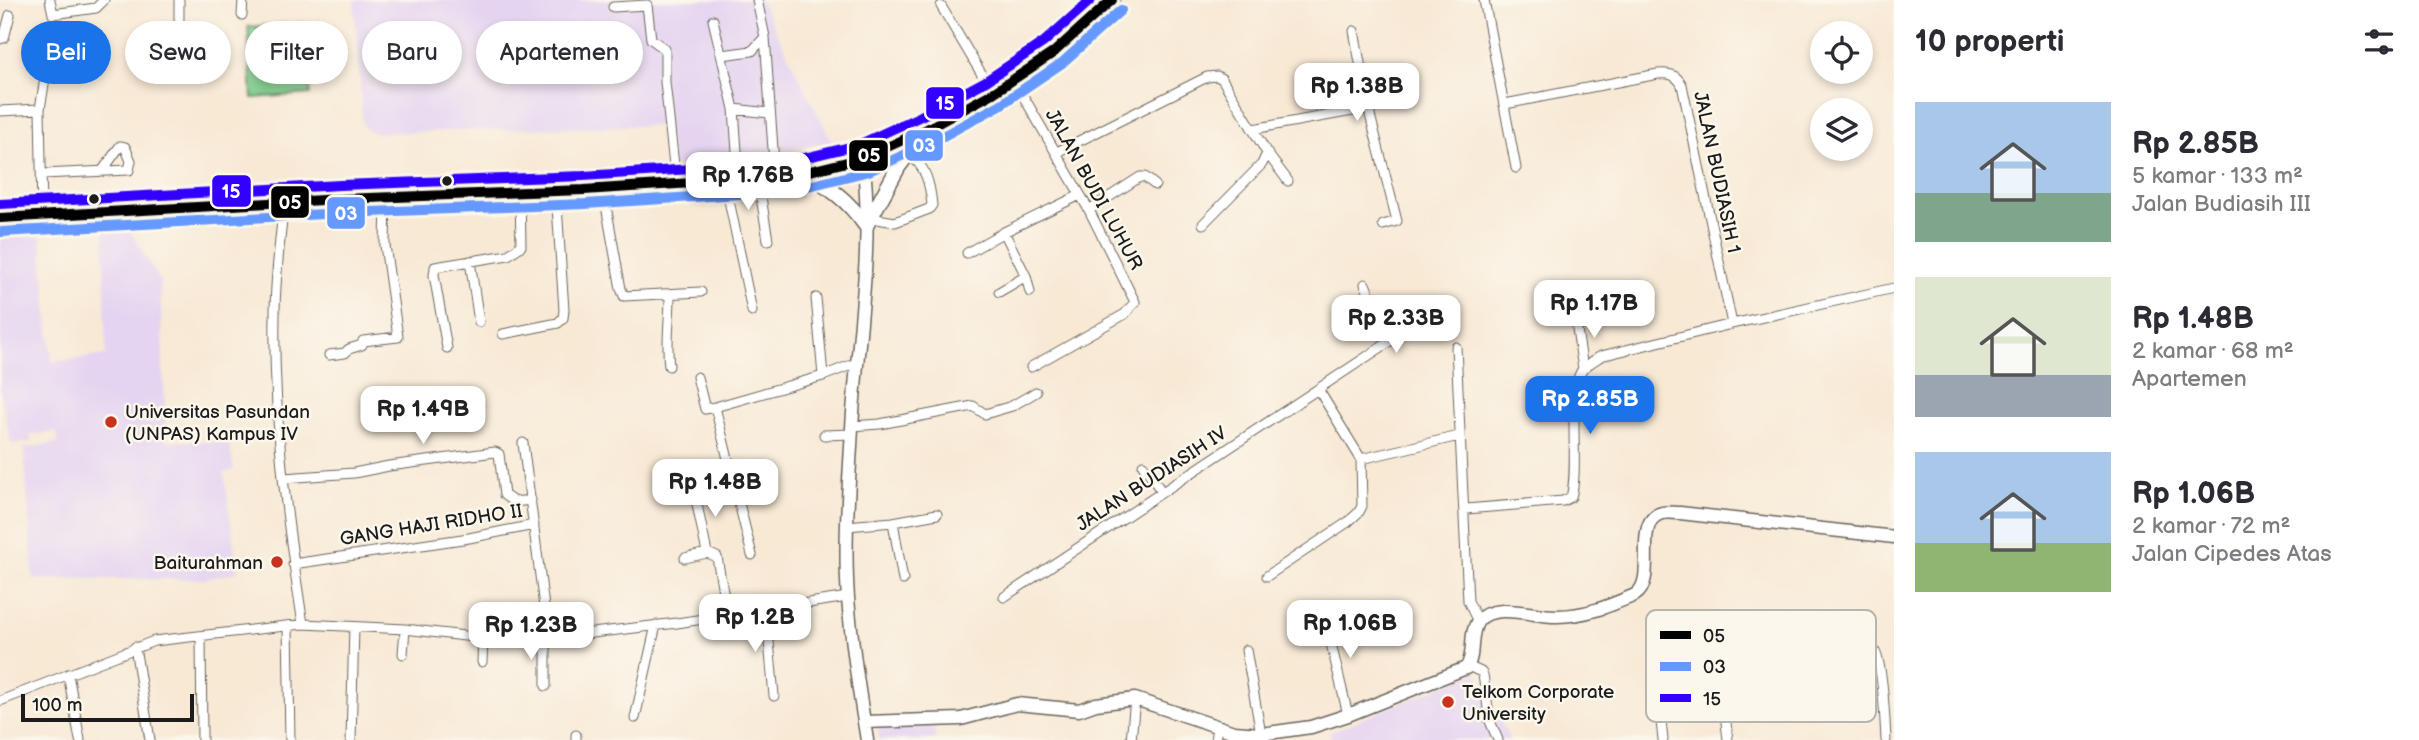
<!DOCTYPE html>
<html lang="id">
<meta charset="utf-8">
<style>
body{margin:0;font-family:"Balsamiq Sans",sans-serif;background:#f2f2f3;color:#2b2b33;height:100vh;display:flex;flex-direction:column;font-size:26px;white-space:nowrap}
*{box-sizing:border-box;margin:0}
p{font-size:23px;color:#7c7c81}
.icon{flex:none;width:38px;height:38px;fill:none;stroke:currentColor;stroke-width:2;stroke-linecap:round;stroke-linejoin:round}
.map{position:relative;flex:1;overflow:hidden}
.panel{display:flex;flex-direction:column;background:#fff;width:525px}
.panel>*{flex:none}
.banner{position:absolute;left:21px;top:21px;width:665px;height:63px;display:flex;gap:14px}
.tools{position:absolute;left:1810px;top:21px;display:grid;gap:14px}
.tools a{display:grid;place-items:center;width:63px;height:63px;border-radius:50%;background:#fff;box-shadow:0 4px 10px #0003;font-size:35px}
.scale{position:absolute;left:21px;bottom:18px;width:173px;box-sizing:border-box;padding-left:7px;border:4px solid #1c1c1c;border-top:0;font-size:19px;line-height:24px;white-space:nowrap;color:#1c1c1c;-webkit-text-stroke:5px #fbf7ec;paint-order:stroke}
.price{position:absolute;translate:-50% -60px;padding:0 16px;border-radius:14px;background:#fff;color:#222;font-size:23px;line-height:46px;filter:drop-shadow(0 2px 4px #0008)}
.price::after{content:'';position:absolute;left:50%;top:42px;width:21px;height:16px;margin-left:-10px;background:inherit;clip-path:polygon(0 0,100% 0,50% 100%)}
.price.on{background:#1a73e8;color:#fff}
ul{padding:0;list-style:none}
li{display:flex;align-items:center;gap:21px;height:175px;padding:0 21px}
li span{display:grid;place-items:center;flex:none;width:196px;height:140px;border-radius:0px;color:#555}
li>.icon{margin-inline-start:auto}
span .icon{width:84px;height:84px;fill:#fffc;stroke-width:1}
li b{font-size:30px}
h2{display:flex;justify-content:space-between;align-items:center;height:84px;padding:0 21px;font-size:30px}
.tag{padding:0 24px;border-radius:32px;background:#fff;box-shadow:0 4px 10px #0003;font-size:24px;line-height:63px}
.tag.on{background:#1a73e8;color:#fff}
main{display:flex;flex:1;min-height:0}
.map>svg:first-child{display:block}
</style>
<main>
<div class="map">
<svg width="1894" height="740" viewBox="0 0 1894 740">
<rect width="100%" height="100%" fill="#fbf7ec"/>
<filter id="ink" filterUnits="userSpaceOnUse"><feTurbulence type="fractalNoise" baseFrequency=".0143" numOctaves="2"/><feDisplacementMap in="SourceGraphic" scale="14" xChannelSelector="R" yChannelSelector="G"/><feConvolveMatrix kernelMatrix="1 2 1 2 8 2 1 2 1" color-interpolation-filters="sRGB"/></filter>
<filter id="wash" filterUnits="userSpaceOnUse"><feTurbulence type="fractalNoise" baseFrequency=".00686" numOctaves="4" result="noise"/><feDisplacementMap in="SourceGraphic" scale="28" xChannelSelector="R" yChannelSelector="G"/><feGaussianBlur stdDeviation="1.57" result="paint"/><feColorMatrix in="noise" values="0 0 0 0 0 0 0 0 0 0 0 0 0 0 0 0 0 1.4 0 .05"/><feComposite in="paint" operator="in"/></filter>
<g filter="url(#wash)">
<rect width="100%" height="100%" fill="#f8e9d5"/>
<!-- built -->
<path fill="#e4d3f1" d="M354,0H760L832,142L673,166L667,125L373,133L363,126Z
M104,228L131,232L160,281L166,441L229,442L234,470L224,473L238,572L205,579H33L24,448L58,443L57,432L30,435L31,442L11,444L0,389V237H41L52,362L106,355Z
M1477,672L1510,740H1331L1330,732Z
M935,725V740H879L878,726Z"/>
<!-- green -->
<path fill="#7bca8a" stroke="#4c7353" stroke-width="2" d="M305,23L310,94L252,98L248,27Z"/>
</g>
<g filter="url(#ink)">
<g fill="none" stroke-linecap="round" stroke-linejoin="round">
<!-- street casing -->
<g stroke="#69645d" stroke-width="11">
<path id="street" d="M50,0L53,14L96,8L104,0
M757,0L765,37L775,177
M1484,0L1516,168
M941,6L993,93
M613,7L647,5L651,39L665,49V82L676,184
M242,15L243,0
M179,19V0
M713,20L734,109L739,180
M1354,31L1370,115L1397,221L1383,225
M0,39L4,38L10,15
M722,55L752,51L765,37
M1014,80L1089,210L1135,302L1125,314L1031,367
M1505,104L1658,74C1669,73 1676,74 1682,85L1732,324
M734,109L769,113
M0,111L40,109
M1253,129L1369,108
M1057,152L1207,77L1217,76L1222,79L1267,153L1288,181
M43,174L129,170L131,161L125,147L120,146L103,170
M758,179L768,240
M725,181L752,311
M603,189L621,289L624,296L701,292
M284,203C280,240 275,277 275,315C273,418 287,522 303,624
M1089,210L1140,177H1145L1155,185
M42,215L40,109L47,66
M871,218L895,222L929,209L932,205C930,184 926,166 908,153
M1203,224L1262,164L1267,153
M1004,232L1026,276L1030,292
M967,253L1004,232L1080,195
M470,261L479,322
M999,292L1026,276
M816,298L823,376
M1575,316L1583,369
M503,334L558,323L563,318L564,310L556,191
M1456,347L1468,601L1478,622
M447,348L434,275L435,267L508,255L521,246L520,193
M329,355L345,353L349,349L362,345L363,341L398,337L385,245L386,198
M669,366C666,342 670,319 670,295
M697,377L705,409L715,407
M1318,389L1361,459L1459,436
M852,426L880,424L973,406L985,414L1012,406L1036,392
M824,435L852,434
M523,443L548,638
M1143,465L1162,492
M284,478L354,473L389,466L495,452L499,454L504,495L514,502L531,500
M694,490L707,553
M1466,509L1563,501L1571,497C1580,467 1566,388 1583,369C1588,364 1595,360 1601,356L1732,324L1894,288
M893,522L903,580
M847,526L893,522L937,514
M752,555L715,407L823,376L856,363
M685,558L707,553L717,557L727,615
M293,564L469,538L534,525
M1267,576L1348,522L1359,512L1362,506L1361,459
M1004,597L1389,342L1365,284
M766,609L774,696
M1325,618L1348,715
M288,626L290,740
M201,636L202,740
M546,638V686
M135,647L150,740
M1246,650L1261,734
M403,654L405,629
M482,662L483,638
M1468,666L1481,672L1483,675L1490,721L1498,740
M68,674L80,740
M0,701L154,641L303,624L405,629L516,642L677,623L848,597
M1724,705L1728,740
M635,718L656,625
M576,735V740
M351,740L354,627
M1131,740L1135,699
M1215,740L1217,727
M1663,740L1654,657L1659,648C1690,634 1830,628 1862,639C1867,641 1871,645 1874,650C1883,662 1885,722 1886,740"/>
</g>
<!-- secondary casing -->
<g stroke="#69645d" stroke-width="15">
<path id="secondary" d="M863,158C874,248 857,339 852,428C849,485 844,542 848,598C852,646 859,693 867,740
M864,722L961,719L1017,704L1079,710L1096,704L1135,699L1234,732L1261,734L1311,727L1348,715L1466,668C1476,655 1468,635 1478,621C1494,601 1536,617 1557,616C1586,616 1609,606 1635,595C1659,580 1631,521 1662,513C1667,512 1674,513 1680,513L1894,537"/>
</g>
<!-- primary casing -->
<g stroke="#69645d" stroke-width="17">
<path id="primary" d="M802,173C831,188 847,199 866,226L899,166L924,133
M0,218L341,199L584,190L739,180L802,173L863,158L927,129L993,93L1053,53L1112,0"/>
</g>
<!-- street -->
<use href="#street" stroke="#fff" stroke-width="9"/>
<!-- secondary -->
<use href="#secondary" stroke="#fff" stroke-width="12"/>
<!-- primary -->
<use href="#primary" stroke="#fff" stroke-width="14"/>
<!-- bus-1 casing -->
<g stroke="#fbf7ec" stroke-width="16">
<path id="bus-1" d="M0,218L341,199L584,190L739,180L802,173L863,158L927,129L993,93L1053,53L1112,0"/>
</g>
<!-- bus-2 casing -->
<g stroke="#fbf7ec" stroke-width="16">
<path id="bus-2" d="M1,232L342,213L585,204L740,194L805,187L869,171L934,141L1000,105L1062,63L1121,10"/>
</g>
<!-- bus-3 casing -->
<g stroke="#fbf7ec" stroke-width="16">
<path id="bus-3" d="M0,204L340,185L583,176L738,166L800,159L858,145L921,116L986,81L1044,42L1091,0"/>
</g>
<!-- bus-1 -->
<use href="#bus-1" stroke="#000" stroke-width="10"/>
<!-- bus-2 -->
<use href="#bus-2" stroke="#69f" stroke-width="10"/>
<!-- bus-3 -->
<use href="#bus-3" stroke="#30f" stroke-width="10"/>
</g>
</g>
<!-- markers -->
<g fill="#1c1c1c" stroke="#fbf7ec" stroke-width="2.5">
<circle cx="447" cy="181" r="6"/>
<circle cx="94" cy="199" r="6"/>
</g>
<g fill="#c8321e" stroke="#fbf7ec" stroke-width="2.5">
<circle cx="111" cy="422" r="7"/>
<circle cx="277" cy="562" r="7"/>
<circle cx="1448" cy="702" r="7"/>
</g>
<g text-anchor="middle" stroke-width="5" stroke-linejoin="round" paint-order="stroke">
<!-- street labels -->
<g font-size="19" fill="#1c1c1c" stroke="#fbf7ec">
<text transform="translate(1718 172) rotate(78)" y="7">JALAN BUDIASIH 1</text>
<text transform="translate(1095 189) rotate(61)" y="7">JALAN BUDI LUHUR</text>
<text transform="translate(1151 478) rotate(-33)" y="7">JALAN BUDIASIH IV</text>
<text transform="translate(431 524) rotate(-9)" y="7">GANG HAJI RIDHO II</text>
</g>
<!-- poi labels -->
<g font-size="19" fill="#1c1c1c" stroke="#fbf7ec" text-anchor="start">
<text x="125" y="418">Universitas Pasundan<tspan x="125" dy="22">(UNPAS) Kampus IV</tspan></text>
<text x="263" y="569" text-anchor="end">Baiturahman</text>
<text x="1462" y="698">Telkom Corporate<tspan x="1462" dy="22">University</tspan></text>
</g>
</g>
<!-- legend -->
<rect x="1646" y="610" width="230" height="112" rx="10" fill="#fbf7ec" stroke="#b8b5ae" stroke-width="2"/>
<rect x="1660" y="631" width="31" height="8" fill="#000"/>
<rect x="1660" y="662" width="31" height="9" fill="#69f"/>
<rect x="1660" y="694" width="31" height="8" fill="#30f"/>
<g font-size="19" fill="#1c1c1c">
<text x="1703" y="642">05</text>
<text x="1703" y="673">03</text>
<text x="1703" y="705">15</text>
</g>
<g stroke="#fbf7ec" stroke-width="2.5">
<rect x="925" y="86" width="40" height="34" rx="7" fill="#30f"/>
<rect x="904" y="129" width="40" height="33" rx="7" fill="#69f"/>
<rect x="848" y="139" width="41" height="33" rx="7" fill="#000"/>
<rect x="211" y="174" width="41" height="34" rx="7" fill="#30f"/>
<rect x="270" y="185" width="40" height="34" rx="7" fill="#000"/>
<rect x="326" y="196" width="40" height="34" rx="7" fill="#69f"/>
</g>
<g font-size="19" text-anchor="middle" font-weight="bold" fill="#fff">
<text x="945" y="110">15</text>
<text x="924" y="152">03</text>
<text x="869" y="162">05</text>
<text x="231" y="198">15</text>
<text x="290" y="209">05</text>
<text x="346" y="220">03</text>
</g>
</svg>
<div class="tools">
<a><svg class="icon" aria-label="locate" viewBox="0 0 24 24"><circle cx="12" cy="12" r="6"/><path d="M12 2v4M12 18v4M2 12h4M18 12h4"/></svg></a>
<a><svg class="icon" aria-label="layers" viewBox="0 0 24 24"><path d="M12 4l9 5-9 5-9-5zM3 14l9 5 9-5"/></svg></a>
</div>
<div class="scale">100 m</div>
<b class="price" style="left:1357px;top:123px">Rp 1.38B</b>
<b class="price" style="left:748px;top:212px">Rp 1.76B</b>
<b class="price" style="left:1594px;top:340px">Rp 1.17B</b>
<b class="price" style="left:1396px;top:355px">Rp 2.33B</b>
<b class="price on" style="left:1590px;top:436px">Rp 2.85B</b>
<b class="price" style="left:423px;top:446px">Rp 1.49B</b>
<b class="price" style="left:715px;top:519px">Rp 1.48B</b>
<b class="price" style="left:755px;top:654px">Rp 1.2B</b>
<b class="price" style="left:1350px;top:660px">Rp 1.06B</b>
<b class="price" style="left:531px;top:662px">Rp 1.23B</b>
<div class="banner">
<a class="tag on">Beli</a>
<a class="tag">Sewa</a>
<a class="tag">Filter</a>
<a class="tag">Baru</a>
<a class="tag">Apartemen</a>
</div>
</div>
<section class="panel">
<h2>10 properti<svg class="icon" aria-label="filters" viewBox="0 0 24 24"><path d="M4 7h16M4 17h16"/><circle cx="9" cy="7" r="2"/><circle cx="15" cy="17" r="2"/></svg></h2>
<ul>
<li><span style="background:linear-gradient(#a9c7e8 65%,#7fa58c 0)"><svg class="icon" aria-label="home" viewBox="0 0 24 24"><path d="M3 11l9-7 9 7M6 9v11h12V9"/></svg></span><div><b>Rp 2.85B</b><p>5 kamar · 133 m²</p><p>Jalan Budiasih III</p></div></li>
<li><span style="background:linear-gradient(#dfe7d0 70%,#9aa5b1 0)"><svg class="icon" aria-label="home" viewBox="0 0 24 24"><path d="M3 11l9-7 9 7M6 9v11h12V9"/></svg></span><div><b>Rp 1.48B</b><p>2 kamar · 68 m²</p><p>Apartemen</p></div></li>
<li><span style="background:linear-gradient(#a9c7e8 65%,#8fb573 0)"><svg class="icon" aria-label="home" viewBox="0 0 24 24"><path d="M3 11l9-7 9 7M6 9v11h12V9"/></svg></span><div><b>Rp 1.06B</b><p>2 kamar · 72 m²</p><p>Jalan Cipedes Atas</p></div></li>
</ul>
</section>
</main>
